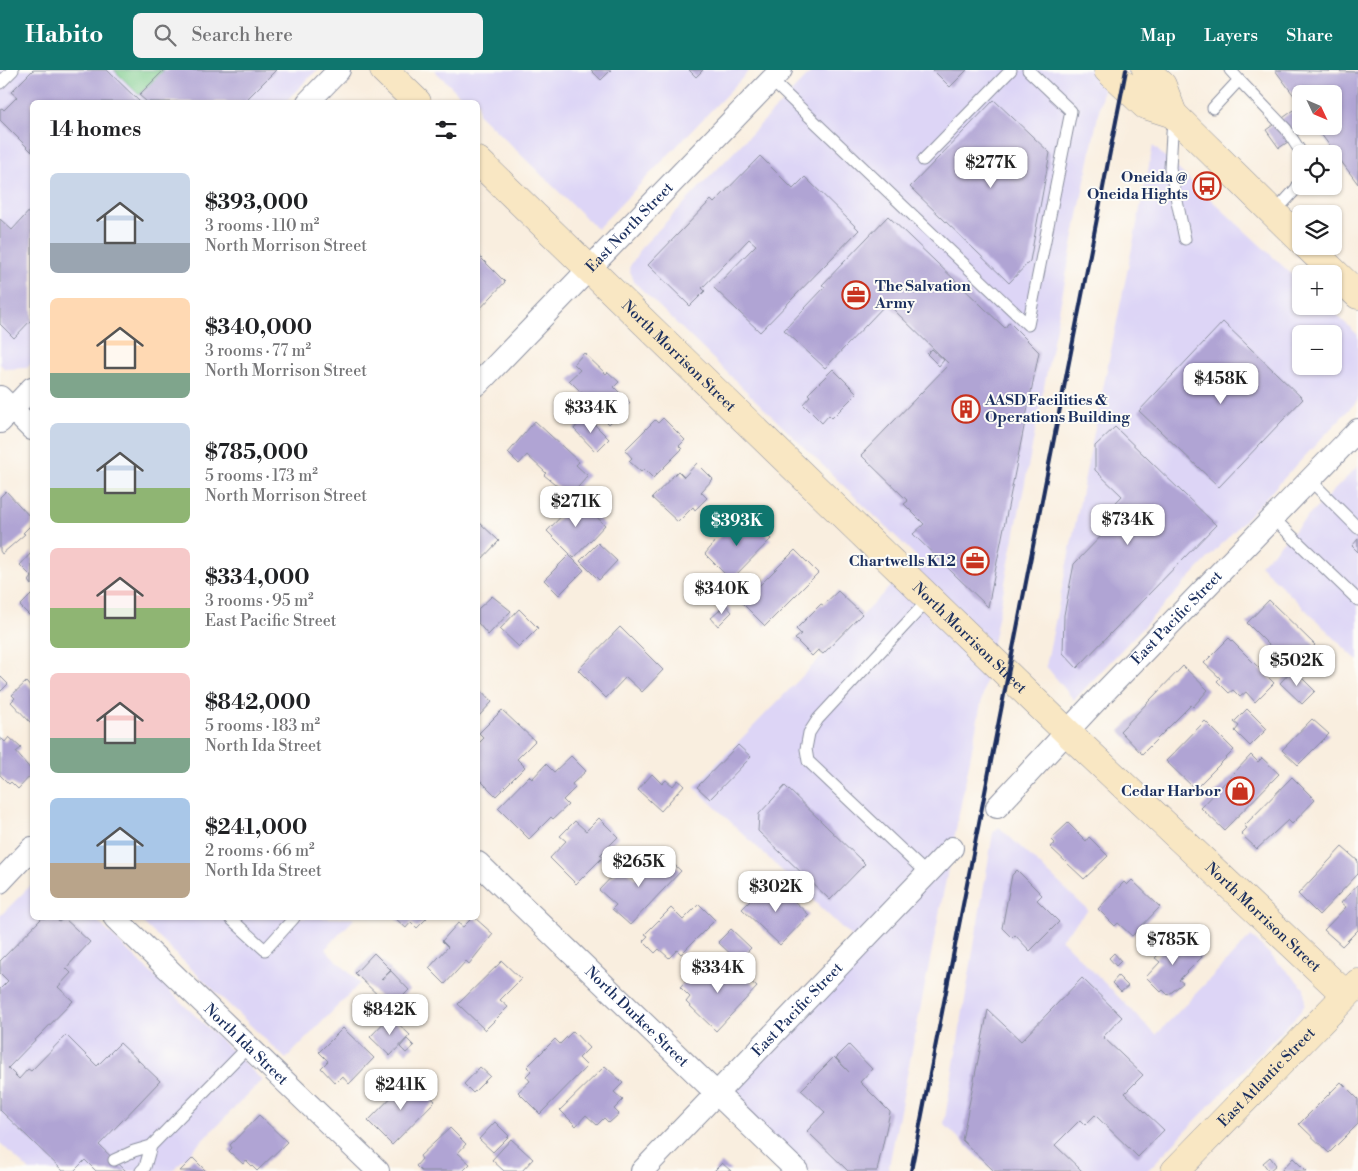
<!DOCTYPE html>
<meta charset="utf-8">
<style>
body{margin:0;font-family:"Libre Bodoni",serif;background:#f2f2f2;color:#202124;height:100vh;display:flex;flex-direction:column;font-size:19px;white-space:nowrap}
*{box-sizing:border-box;margin:0}
p{font-size:16px;color:#757577}
.icon{flex:none;width:28px;height:28px;fill:none;stroke:currentColor;stroke-width:2;stroke-linecap:round;stroke-linejoin:round}
.map{position:relative;flex:1;overflow:hidden}
.details{position:absolute;left:30px;top:30px;width:450px;height:820px;display:flex;flex-direction:column;background:#fff;border-radius:8px;box-shadow:0 1px 4px #0004}
.details>*{flex:none}
.needle{width:32px;rotate:134deg}
.tools{position:absolute;left:1292px;top:15px;display:grid;gap:10px}
.tools a{display:grid;place-items:center;width:50px;height:50px;border-radius:8px;background:#fff;box-shadow:0 1px 4px #0004;font-size:25px}
.price{position:absolute;translate:-50% -42px;padding:0 11px;border-radius:10px;background:#fff;color:#222;font-size:16px;line-height:32px;filter:drop-shadow(0 1px 2px #0008)}
.price::after{content:'';position:absolute;left:50%;top:30px;width:15px;height:11px;margin-left:-8px;background:inherit;clip-path:polygon(0 0,100% 0,50% 100%)}
.price.active{background:#0f766e;color:#fff}
ul{padding:0;list-style:none}
li{display:flex;align-items:center;gap:15px;height:125px;padding:0 20px}
li span{display:grid;place-items:center;flex:none;width:140px;height:100px;border-radius:8px;color:#555}
li>.icon{margin-inline-start:auto}
span .icon{width:60px;height:60px;fill:#fffc;stroke-width:1}
li b{font-size:21px}
h2{display:flex;justify-content:space-between;align-items:center;height:60px;padding:0 20px;font-size:21px}
header{display:flex;align-items:center;gap:30px;box-sizing:border-box;height:70px;padding:0 25px;background:#0f766e;color:#fff}
header strong{font-size:24px}
nav{display:flex;gap:28px;margin-inline-start:auto;font-size:18px}
.search{width:350px;height:45px;background:#f2f2f2;display:flex;align-items:center;gap:12px;box-sizing:border-box;padding:0 18px;border-radius:8px;color:#757577;font-size:19px}
.map>svg:first-child{display:block}
</style>
<header>
<strong>Habito</strong>
<div class="search"><svg class="icon" aria-label="search" viewBox="0 0 24 24"><circle cx="10" cy="10" r="6"/><path d="M15 15l6 6"/></svg>Search here</div>
<nav><a>Map</a><a>Layers</a><a>Share</a></nav>
</header>
<div class="map">
<svg width="1358" height="1101" viewBox="0 0 1358 1101">
<rect width="100%" height="100%" fill="#fdfcf7"/>
<filter id="ink" filterUnits="userSpaceOnUse"><feTurbulence type="fractalNoise" baseFrequency=".02" numOctaves="2"/><feDisplacementMap in="SourceGraphic" scale="10" xChannelSelector="R" yChannelSelector="G"/><feConvolveMatrix kernelMatrix="1 2 1 2 8 2 1 2 1" color-interpolation-filters="sRGB"/></filter>
<filter id="wash" filterUnits="userSpaceOnUse"><feTurbulence type="fractalNoise" baseFrequency=".0096" numOctaves="4" result="noise"/><feDisplacementMap in="SourceGraphic" scale="20" xChannelSelector="R" yChannelSelector="G"/><feGaussianBlur stdDeviation="1.12" result="paint"/><feColorMatrix in="noise" values="0 0 0 0 0 0 0 0 0 0 0 0 0 0 0 0 0 1.4 0 .05"/><feComposite in="paint" operator="in"/></filter>
<g filter="url(#wash)">
<rect width="100%" height="100%" fill="#f9eedf"/>
<!-- built -->
<path fill="#ddd5f6" fill-rule="evenodd" d="M0,0H317L285,32H32V292L27,298L5,299L0,294Z
M434,0H750L597,159L478,43V32H467Z
M813,0H1107L888,1101H797L716,1023L859,874L694,717L918,488L634,212L629,198L641,178Z
M1153,76L1301,213V236H1327L1358,265V330L1074,630L1046,596ZM1301,264H1334V296H1301Z
M1358,396V591L1260,495Z
M999,757L1088,840L1061,869L1156,965L1251,866L1304,918L1305,934L1300,942L1147,1101H993L944,1054L993,763Z
M32,814V848H94L262,1010L172,1101H30L0,1073V846Z
M138,848H355L325,879L360,913L286,989Z"/>
<!-- green -->
<path fill="#7bca8b" stroke="#4b7c74" d="M114,0H164L139,25Z"/>
<g id="blocks">
<!-- building -->
<path fill="#b0a4d4" d="M33,0H107L140,32H32V82L0,50V39L2,38L4,40L17,27L11,22Z
M164,0H276L244,32H147L139,25Z
M591,0H611L601,10Z
M689,0H703L696,7Z
M933,0H967L950,17Z
M1275,0L1358,2V114L1315,56H1334V24H1301V56H1311L1279,78L1266,60L1301,35Z
M994,30L1050,83L1030,191L1009,213L910,117Z
M760,86L793,119L805,107L859,160L760,262L714,218L756,175L749,169L702,218L705,221L690,236L648,195L711,130L714,133Z
M1203,111L1210,118L1207,122L1200,114Z
M32,138V249L14,268L0,254V149L12,160Z
M888,146L1005,258L1009,252L1039,282L988,537L913,464L924,454L904,434L908,431L861,385L949,294L887,233L825,298L784,260L825,217L822,215Z
M478,185L505,212L478,241Z
M1223,252L1303,329L1219,417L1139,341Z
M932,279L944,290L939,296L927,284Z
M584,283L606,304L608,302L619,312L614,317L630,333L609,354L596,341L593,345L578,330L583,324L569,310L580,300L574,294Z
M833,299L857,323L832,348L829,345L822,353L803,334L810,326L808,324Z
M585,345L609,369L596,382L574,359Z
M663,348L685,370L679,376L682,379L653,408L644,399L641,402L629,391L632,388L625,380L655,350L658,353Z
M535,351L579,392L576,395L588,406L570,426L544,405L546,403L527,385L519,394L508,383Z
M1115,357L1216,455L1077,598L1063,583L1064,545L1074,494L1108,459L1099,450L1122,426L1095,400V376Z
M697,393L713,409L701,422L707,428L695,440L693,437L678,452L652,428L678,401L684,407Z
M6,421L32,449V454L23,463L25,464L2,484L0,481V427Z
M578,429L605,455L574,488L547,461Z
M748,447L771,469L731,510L705,484L731,453L737,459Z
M478,451L499,471L478,493Z
M1358,469V482L1352,476Z
M598,473L617,491L599,510L580,491Z
M795,480L818,503L765,556L742,533Z
M32,482V515L29,511L32,507L20,495Z
M569,485L584,500L559,525L544,510Z
M838,521L862,544L823,584L818,580L812,586L795,569L801,564L796,559L821,534L823,535Z
M32,524V544L30,546L20,536Z
M492,526L511,541L488,565L478,553V539Z
M1269,530L1315,575L1292,598L1247,553Z
M726,535L732,542L718,556L711,548Z
M519,539L538,558L519,577L500,559Z
M620,557L663,600L642,622L626,607L606,628L578,600Z
M1229,568L1274,613L1255,632L1246,622L1240,627L1233,620L1229,623L1217,611L1220,608L1204,593Z
M1183,596L1208,620L1193,637L1191,635L1142,684L1120,661Z
M1293,599L1315,621L1302,634L1280,613Z
M0,606L8,614L0,622Z
M26,612L32,619V654L11,632L15,628L12,625Z
M478,617L492,632L478,647Z
M1247,639L1267,659L1250,676L1235,661L1239,656L1234,652Z
M502,640L535,671L517,689L525,697L496,726L478,708V674L484,668L479,663Z
M1312,649L1329,664L1298,695L1282,680Z
M1205,651L1234,680L1195,719L1166,691Z
M0,667L5,672L9,667L21,678L16,682L32,701V704L18,719L11,712L9,714L0,705Z
M738,675L751,687L710,729L697,717Z
M1251,685L1258,692L1262,688L1279,704L1224,760L1201,738Z
M571,686L586,701L572,714L575,718L563,730L568,735L553,749L551,747L529,769L498,738L529,706L532,709L546,694L554,702Z
M652,704L662,714L666,710L673,716L678,710L684,715L661,741L638,720Z
M1292,707L1315,730L1292,754L1288,750L1257,779L1241,764L1247,758L1244,756Z
M785,716L865,794L830,830L758,761L759,744Z
M599,748L618,767L600,785L603,787L576,814L550,788L566,771L560,766L575,751L586,761Z
M1068,753L1086,771L1089,767L1108,786L1084,809L1050,777L1055,773L1051,769Z
M1342,777L1358,791V804L1319,845L1298,824Z
M661,782L681,801L630,855L612,839L616,835L599,820L622,796L636,809Z
M1017,800L1042,825L1037,830L1059,852L1030,881L1015,865L1012,868L1002,858L1012,805Z
M1132,810L1160,837L1132,866L1118,853L1115,856L1098,839L1124,812L1127,815Z
M767,814L774,821L778,816L809,845L780,875L742,839Z
M1358,814V860L1342,876L1324,860L1346,837L1341,833Z
M699,834L715,850L681,884L677,880L669,888L659,879L655,883L643,871L648,866L645,864L671,838L683,850Z
M42,848H55L59,852L64,848L90,872L66,898L71,903L58,917L73,931L8,998L19,1009L28,999L31,1001L66,965L97,996L120,973L160,1011L99,1075L126,1101H96L85,1090L74,1101H63L0,1040V919L8,911L0,903V891Z
M395,848H427L417,858L411,852L406,858Z
M472,848H475L493,864L469,894L466,891L445,914L429,898L448,877L442,871L458,853L463,857Z
M731,859L751,878L738,891L718,872Z
M1174,869L1183,878L1189,873L1202,887L1179,910L1183,913L1168,925L1163,920L1161,922L1146,907L1160,892L1155,888Z
M374,883L391,900L381,910L391,901L409,920L391,938L355,903Z
M1114,883L1121,891L1116,896L1109,888Z
M502,891L521,909L500,930L508,937L485,960L458,934Z
M730,892L757,917L716,961L686,932L690,927L680,917L695,901L706,911L718,898L721,901Z
M1118,906L1128,916L1121,922L1112,913Z
M1082,908L1122,947L1103,967L1143,1005L1125,1023L1164,1060L1138,1087L1095,1045L1085,1055L1080,1050L1055,1075L1082,1101H994L962,1070L988,940L1021,971Z
M390,946L410,965L390,986L370,967Z
M343,958L374,988L349,1014L342,1006L335,1013L321,998L328,991L319,982Z
M573,961L589,978L579,988L587,996L540,1044L518,1022L530,1011L526,1006L531,1001L527,997L555,969L560,974Z
M407,969L414,976L406,983L400,977Z
M849,975L872,999L860,1012L890,1042L877,1101H848L807,1061L825,1042L801,1020L834,987L849,1002L836,988Z
M605,996L623,1013L614,1022L623,1030L614,1039L619,1044L609,1053L604,1048L597,1055L586,1045L576,1056L560,1040Z
M480,997L490,1006L473,1023L464,1014Z
M410,1008L435,1031L392,1075L368,1051Z
M1341,1012L1358,1029V1054L1329,1083L1299,1054Z
M259,1045L287,1072L257,1101L246,1090L243,1094L229,1081L232,1078L230,1075Z
M495,1052L509,1066L493,1082L479,1069Z
M450,1058L466,1074L458,1083L470,1094L463,1101H421L416,1096L422,1089L420,1086Z
M511,1069L533,1089L522,1101H504L492,1090Z
M1270,1087L1276,1095L1269,1101L1263,1093Z
M193,1088L206,1101H180Z
M1293,1088L1306,1101H1281Z
M722,1093L731,1101H714Z"/>
</g>
</g>
<g filter="url(#ink)">
<use href="#blocks" fill-opacity="0" stroke="#8a8e9e" stroke-width="1"/>
<g fill="none" stroke-linecap="round" stroke-linejoin="round">
<!-- lane casing -->
<g stroke="#8a8e9e" stroke-width="13">
<path id="lane" d="M771,10L1028,255L1071,41L1028,0
M1239,10L1286,59L1302,84
M0,13L13,0
M1213,38L1239,10L1230,0
M1173,47L1170,98L1185,169
M923,90L1011,0
M1274,143L1296,119L1301,110
M1310,410L1358,458
M1273,448L1358,530
M927,804L808,691L806,679L809,663L818,649L929,529
M230,848L265,880L294,848
M114,1090L134,1081L151,1076
M141,1101L145,1097L151,1076L249,976"/>
</g>
<!-- street casing -->
<g stroke="#8a8e9e" stroke-width="24">
<g id="street">
<path d="M308,32L339,0"/>
<path id="s1" d="M478,314L781,0"/>
<path d="M0,327L32,359"/>
<path d="M0,352L32,318"/>
<path id="s2" d="M997,737L1091,636L1358,360"/>
<path id="s3" d="M478,793L797,1101"/>
<path d="M0,812L32,778"/>
<path id="s4" d="M115,848L378,1101"/>
<path id="s5" d="M642,1101L952,778"/>
</g>
</g>
<!-- secondary casing -->
<g stroke="#8a8e9e" stroke-width="29">
<g id="secondary">
<path d="M384,0L417,32"/>
<path d="M1108,0L1145,35L1173,44"/>
<path d="M1146,0L1162,15L1173,44L1301,170"/>
<path id="s6" d="M478,91L1067,662L1346,925"/>
<path d="M1307,176L1358,225"/>
<path id="s7" d="M1175,1101L1358,913"/>
</g>
</g>
<!-- lane -->
<use href="#lane" stroke="#fff" stroke-width="11"/>
<!-- street -->
<use href="#street" stroke="#fff" stroke-width="22"/>
<!-- secondary -->
<use href="#secondary" stroke="#f9e7c3" stroke-width="28"/>
<!-- rail -->
<path stroke="#1b2f5e" stroke-width="4" d="M911,1101L1126,0"/>
</g>
</g>
<!-- icons -->
<defs>
<g id="bus-ring" transform="scale(1.4375)"><circle r="9.5" fill="#fdfcf7" stroke="#c8321e" stroke-width="1.5"/><path d="M-5-6H5V4H4V6H2V4H-2V6H-4V4H-5ZM-3.5-4V0h7V-4ZM-3.5 1.2v1.5H-2V1.2ZM2 1.2v1.5H3.5V1.2Z" fill="#c8321e"/></g>
<g id="office-ring" transform="scale(1.4375)"><circle r="9.5" fill="#fdfcf7" stroke="#c8321e" stroke-width="1.5"/><path d="M-6-3h4V-5.5h4V-3h4V5H-6ZM-1-4.5V-3h2v-1.5ZM-6 0V1H6V0Z" fill="#c8321e"/></g>
<g id="building-ring" transform="scale(1.4375)"><circle r="9.5" fill="#fdfcf7" stroke="#c8321e" stroke-width="1.5"/><path d="M-4-6H4V6H1V3H-1V6H-4ZM-2.5-4.3h1.7v1.8h-1.7ZM.8-4.3h1.7v1.8H.8ZM-2.5-1h1.7V.8h-1.7ZM.8-1h1.7V.8H.8Z" fill="#c8321e"/></g>
<g id="shop-ring" transform="scale(1.4375)"><circle r="9.5" fill="#fdfcf7" stroke="#c8321e" stroke-width="1.5"/><path d="M-5-2.5h2.3a2.7 3.5 0 0 1 5.4 0H5L5.5 6h-11ZM-1.5-2.5h3a1.5 2.3 0 0 0-3 0Z" fill="#c8321e"/></g>
</defs>
<g fill-rule="evenodd">
<use href="#bus-ring" x="1207" y="116"/>
<use href="#office-ring" x="856" y="225"/>
<use href="#building-ring" x="966" y="339"/>
<use href="#office-ring" x="975" y="491"/>
<use href="#shop-ring" x="1240" y="721"/>
</g>
<g text-anchor="middle" stroke-width="4" stroke-linejoin="round" paint-order="stroke">
<!-- poi labels -->
<g font-size="15" font-weight="bold" fill="#1b2f5e" stroke="#fdfcf7" text-anchor="end">
<text x="1188" y="112">Oneida @<tspan x="1188" dy="17">Oneida Hights</tspan></text>
<text x="875" y="221" text-anchor="start">The Salvation<tspan x="875" dy="17">Army</tspan></text>
<text x="985" y="335" text-anchor="start">AASD Facilities &amp;<tspan x="985" dy="17">Operations Building</tspan></text>
<text x="956" y="496">Chartwells K12</text>
<text x="1221" y="726">Cedar Harbor</text>
</g>
<!-- street labels -->
<g font-size="15" fill="#1b2f5e" stroke="#fdfcf7">
<text dy="5" stroke="none"><textPath href="#s1" startOffset="218">East North Street</textPath></text>
<text dy="5" stroke="none"><textPath href="#s6" startOffset="280">North Morrison Street</textPath></text>
<text dy="5" stroke="none"><textPath href="#s2" startOffset="261">East Pacific Street</textPath></text>
<text dy="5" stroke="none"><textPath href="#s6" startOffset="685">North Morrison Street</textPath></text>
<text dy="5" stroke="none"><textPath href="#s6" startOffset="1090">North Morrison Street</textPath></text>
<text dy="5" stroke="none"><textPath href="#s5" startOffset="224">East Pacific Street</textPath></text>
<text dy="5" stroke="none"><textPath href="#s3" startOffset="221">North Durkee Street</textPath></text>
<text dy="5" stroke="none"><textPath href="#s4" startOffset="182">North Ida Street</textPath></text>
<text dy="5" stroke="none"><textPath href="#s7" startOffset="131">East Atlantic Street</textPath></text>
</g>
</g>
</svg>
<div class="tools">
<a><svg class="needle" viewBox="-14 -14 28 28"><path d="M0-13l5 13h-10z" fill="#e53935"/><path d="M0 13l5-13h-10z" fill="#757577"/></svg></a>
<a><svg class="icon" aria-label="locate" viewBox="0 0 24 24"><circle cx="12" cy="12" r="6"/><path d="M12 2v4M12 18v4M2 12h4M18 12h4"/></svg></a>
<a><svg class="icon" aria-label="layers" viewBox="0 0 24 24"><path d="M12 4l9 5-9 5-9-5zM3 14l9 5 9-5"/></svg></a>
<a>+</a>
<a>−</a>
</div>
<b class="price" style="left:991px;top:119px">$277K</b>
<b class="price" style="left:1221px;top:335px">$458K</b>
<b class="price" style="left:591px;top:364px">$334K</b>
<b class="price" style="left:576px;top:458px">$271K</b>
<b class="price" style="left:1128px;top:476px">$734K</b>
<b class="price active" style="left:737px;top:477px">$393K</b>
<b class="price" style="left:722px;top:545px">$340K</b>
<b class="price" style="left:1297px;top:617px">$502K</b>
<b class="price" style="left:639px;top:818px">$265K</b>
<b class="price" style="left:776px;top:843px">$302K</b>
<b class="price" style="left:1173px;top:896px">$785K</b>
<b class="price" style="left:718px;top:924px">$334K</b>
<b class="price" style="left:390px;top:966px">$842K</b>
<b class="price" style="left:401px;top:1041px">$241K</b>
<section class="details">
<h2>14 homes<svg class="icon" aria-label="filters" viewBox="0 0 24 24"><path d="M4 7h16M4 17h16"/><circle cx="9" cy="7" r="2"/><circle cx="15" cy="17" r="2"/></svg></h2>
<ul>
<li><span style="background:linear-gradient(#c9d6e8 70%,#9aa5b1 0)"><svg class="icon" aria-label="home" viewBox="0 0 24 24"><path d="M3 11l9-7 9 7M6 9v11h12V9"/></svg></span><div><b>$393,000</b><p>3 rooms · 110 m²</p><p>North Morrison Street</p></div></li>
<li><span style="background:linear-gradient(#ffd9b3 75%,#7fa58c 0)"><svg class="icon" aria-label="home" viewBox="0 0 24 24"><path d="M3 11l9-7 9 7M6 9v11h12V9"/></svg></span><div><b>$340,000</b><p>3 rooms · 77 m²</p><p>North Morrison Street</p></div></li>
<li><span style="background:linear-gradient(#c9d6e8 65%,#8fb573 0)"><svg class="icon" aria-label="home" viewBox="0 0 24 24"><path d="M3 11l9-7 9 7M6 9v11h12V9"/></svg></span><div><b>$785,000</b><p>5 rooms · 173 m²</p><p>North Morrison Street</p></div></li>
<li><span style="background:linear-gradient(#f6c9c9 60%,#8fb573 0)"><svg class="icon" aria-label="home" viewBox="0 0 24 24"><path d="M3 11l9-7 9 7M6 9v11h12V9"/></svg></span><div><b>$334,000</b><p>3 rooms · 95 m²</p><p>East Pacific Street</p></div></li>
<li><span style="background:linear-gradient(#f6c9c9 65%,#7fa58c 0)"><svg class="icon" aria-label="home" viewBox="0 0 24 24"><path d="M3 11l9-7 9 7M6 9v11h12V9"/></svg></span><div><b>$842,000</b><p>5 rooms · 183 m²</p><p>North Ida Street</p></div></li>
<li><span style="background:linear-gradient(#a9c7e8 65%,#b9a48a 0)"><svg class="icon" aria-label="home" viewBox="0 0 24 24"><path d="M3 11l9-7 9 7M6 9v11h12V9"/></svg></span><div><b>$241,000</b><p>2 rooms · 66 m²</p><p>North Ida Street</p></div></li>
</ul>
</section>
</div>
